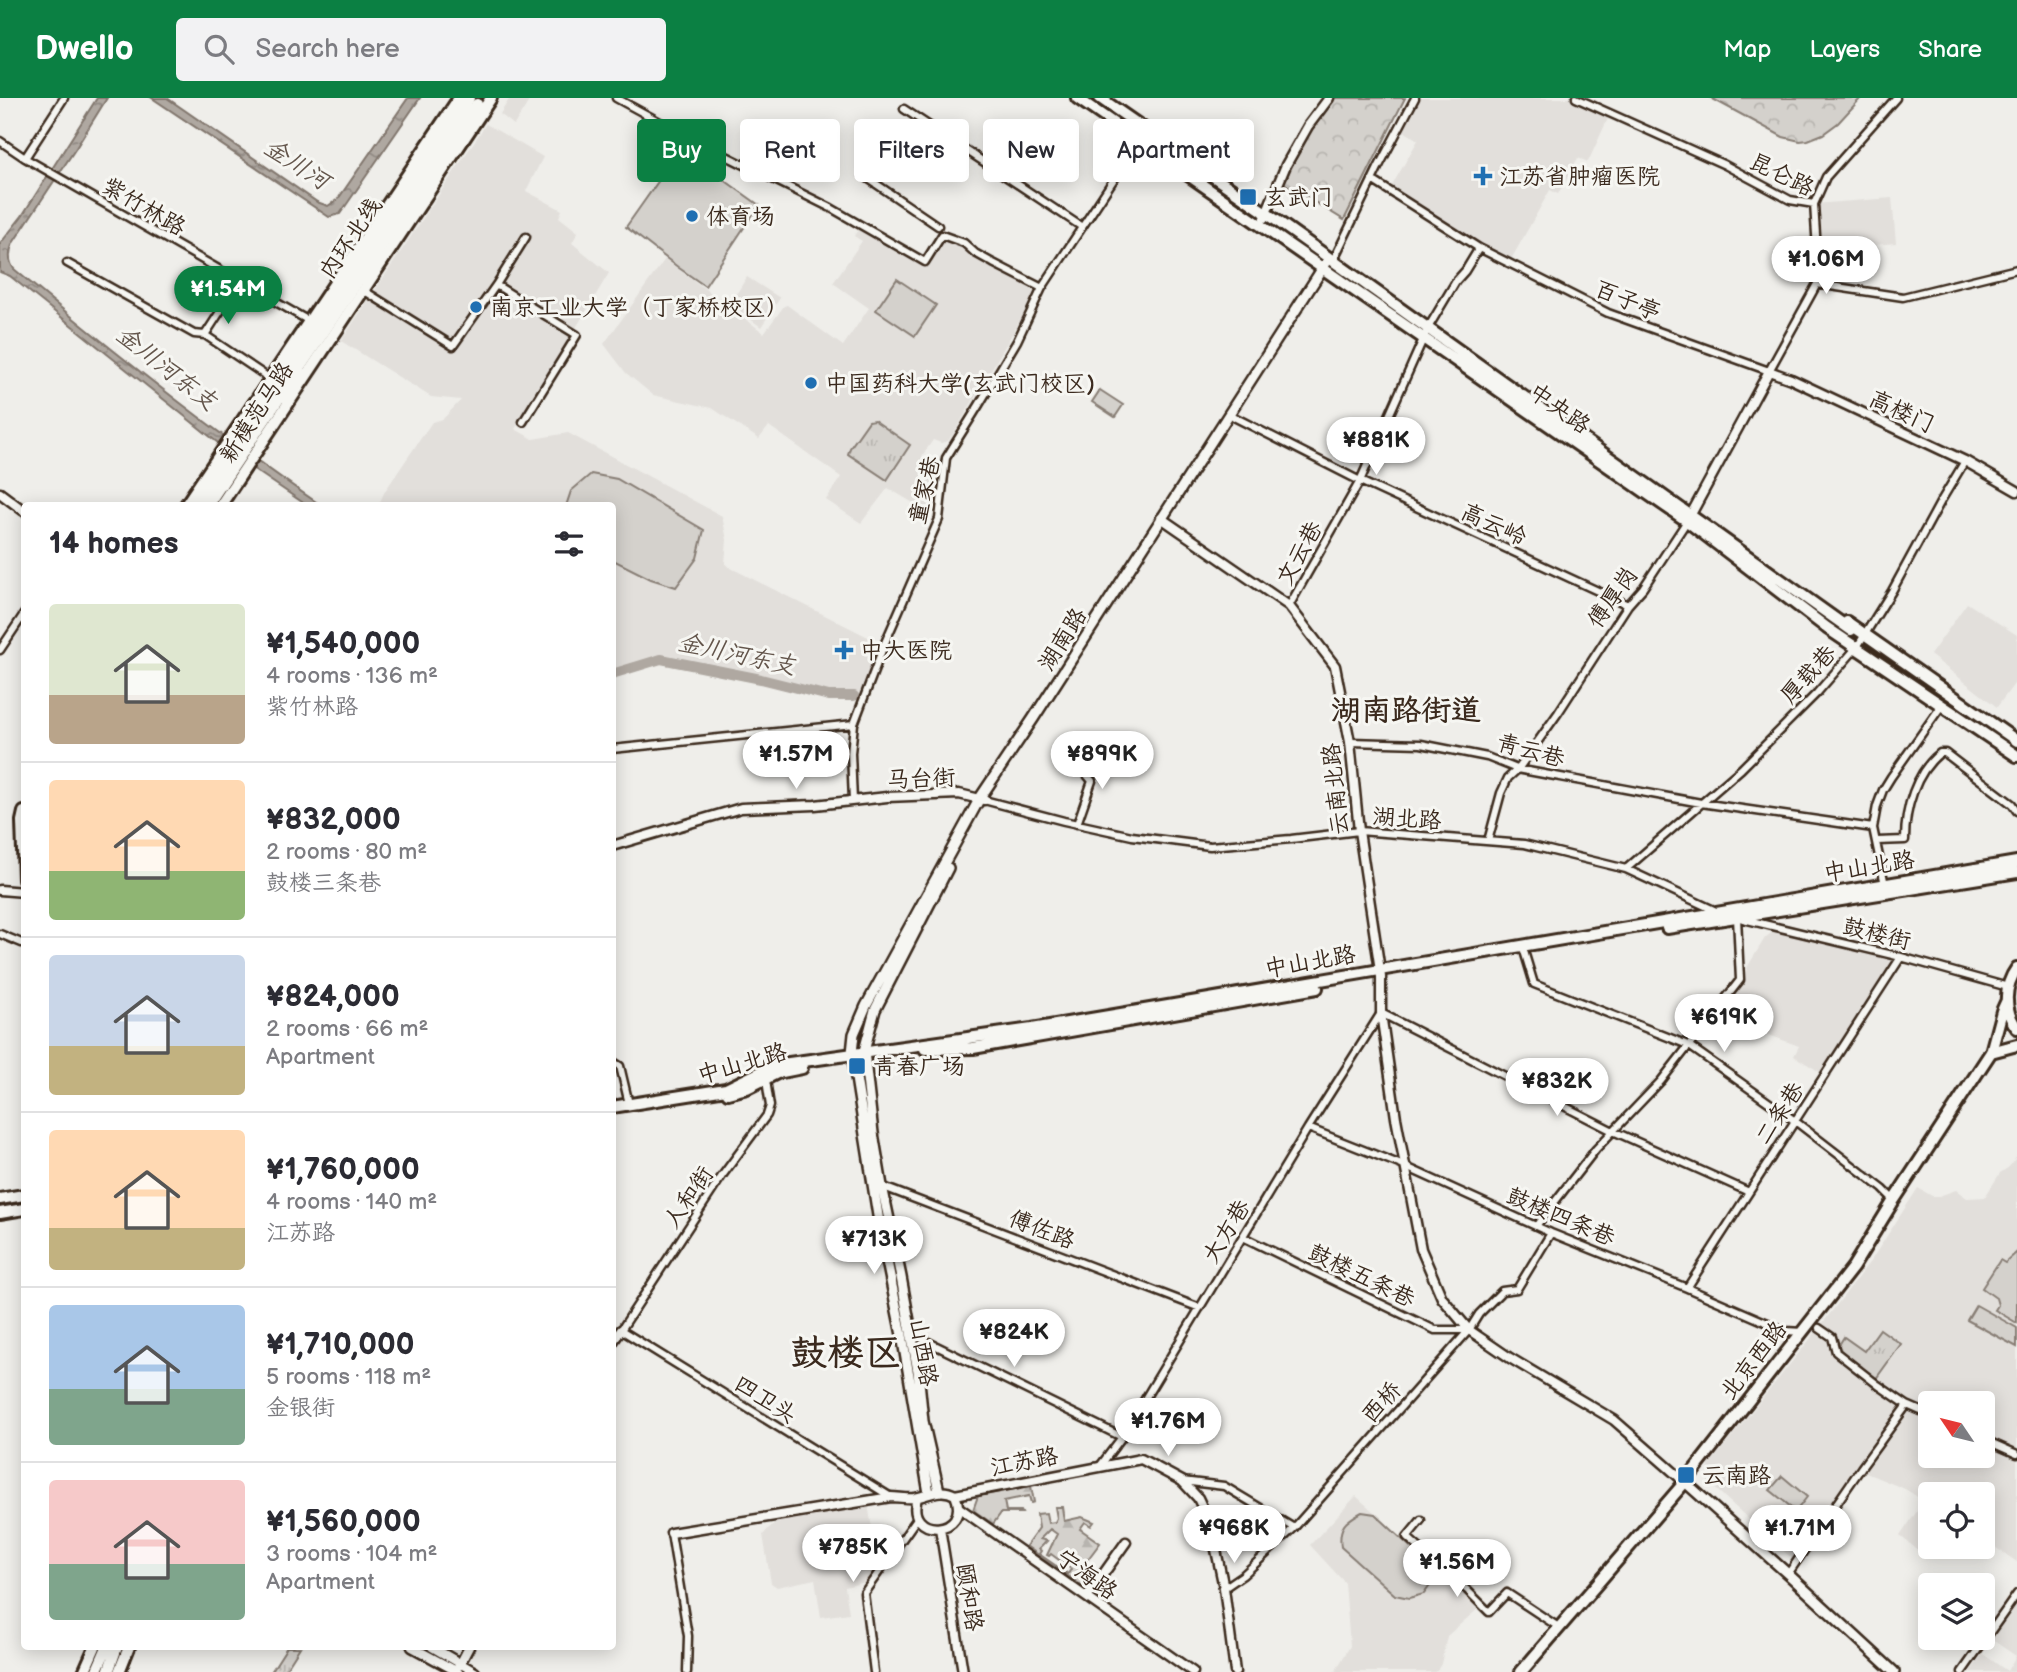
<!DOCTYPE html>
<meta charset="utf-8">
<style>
body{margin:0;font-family:"Balsamiq Sans","LXGW WenKai TC",sans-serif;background:#f2f2f3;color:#2b2b33;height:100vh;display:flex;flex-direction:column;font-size:26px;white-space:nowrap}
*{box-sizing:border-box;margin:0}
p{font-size:23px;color:#7c7c81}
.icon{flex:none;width:38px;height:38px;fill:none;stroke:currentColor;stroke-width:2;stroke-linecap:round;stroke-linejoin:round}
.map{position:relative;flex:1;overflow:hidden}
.drawer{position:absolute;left:21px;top:404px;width:595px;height:1148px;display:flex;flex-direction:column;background:#fff;border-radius:7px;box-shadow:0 4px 18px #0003}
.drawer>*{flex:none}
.top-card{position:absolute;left:637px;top:21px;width:665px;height:63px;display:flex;gap:14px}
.needle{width:46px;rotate:305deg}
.fabs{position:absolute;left:1918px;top:1293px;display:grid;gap:14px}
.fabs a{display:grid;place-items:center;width:77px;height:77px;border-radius:7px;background:#fff;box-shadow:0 4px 18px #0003;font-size:35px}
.price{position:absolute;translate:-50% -60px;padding:0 16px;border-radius:24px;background:#fff;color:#222;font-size:23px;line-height:46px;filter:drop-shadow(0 2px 4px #0008)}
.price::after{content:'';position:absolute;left:50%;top:42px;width:21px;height:16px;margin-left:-10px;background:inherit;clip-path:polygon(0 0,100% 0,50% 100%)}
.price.current{background:#0b8043;color:#fff}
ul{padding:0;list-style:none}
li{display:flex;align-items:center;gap:21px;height:175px;padding:0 28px}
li+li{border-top:2px solid #e1e1e2}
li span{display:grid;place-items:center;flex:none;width:196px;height:140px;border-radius:7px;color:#555}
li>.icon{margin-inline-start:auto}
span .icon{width:84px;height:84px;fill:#fffc;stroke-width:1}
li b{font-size:30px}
h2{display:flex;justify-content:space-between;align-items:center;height:84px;padding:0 28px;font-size:30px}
.pill{padding:0 24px;border-radius:7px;background:#fff;box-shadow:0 4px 18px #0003;font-size:24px;line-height:63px}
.pill.current{background:#0b8043;color:#fff}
header{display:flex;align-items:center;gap:42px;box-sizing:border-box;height:98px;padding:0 35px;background:#0b8043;color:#fff}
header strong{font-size:33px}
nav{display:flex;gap:38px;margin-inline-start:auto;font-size:24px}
.search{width:490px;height:63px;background:#f2f2f3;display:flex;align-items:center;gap:18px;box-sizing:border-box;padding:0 24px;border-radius:7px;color:#7c7c81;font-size:26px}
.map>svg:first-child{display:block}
</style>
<header>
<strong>Dwello</strong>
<div class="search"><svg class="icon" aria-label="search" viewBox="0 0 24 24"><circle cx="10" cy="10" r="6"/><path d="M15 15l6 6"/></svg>Search here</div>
<nav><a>Map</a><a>Layers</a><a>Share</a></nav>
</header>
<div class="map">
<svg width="2017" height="1574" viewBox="0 0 2017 1574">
<defs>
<pattern id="grass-tufts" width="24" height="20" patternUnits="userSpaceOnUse" patternTransform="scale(1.75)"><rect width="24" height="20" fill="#d4d1cc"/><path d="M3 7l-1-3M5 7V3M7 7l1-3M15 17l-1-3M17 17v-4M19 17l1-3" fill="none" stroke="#b7b4af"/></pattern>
<pattern id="forest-firs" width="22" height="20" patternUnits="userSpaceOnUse" patternTransform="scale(1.75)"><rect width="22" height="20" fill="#d4d1cc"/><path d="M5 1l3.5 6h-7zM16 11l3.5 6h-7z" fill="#b7b4af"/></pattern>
<pattern id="park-crowns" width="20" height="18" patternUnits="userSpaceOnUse" patternTransform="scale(1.75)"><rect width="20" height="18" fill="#d4d1cc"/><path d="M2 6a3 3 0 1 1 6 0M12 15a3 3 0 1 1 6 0" fill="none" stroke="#b7b4af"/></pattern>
<pattern id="water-ripples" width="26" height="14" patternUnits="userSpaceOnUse" patternTransform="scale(1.75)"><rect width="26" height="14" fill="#afa8a1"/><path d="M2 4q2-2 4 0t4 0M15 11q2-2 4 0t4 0" fill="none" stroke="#908983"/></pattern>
</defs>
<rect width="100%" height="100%" fill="#efeeea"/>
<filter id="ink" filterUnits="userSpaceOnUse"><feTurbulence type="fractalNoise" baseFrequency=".0143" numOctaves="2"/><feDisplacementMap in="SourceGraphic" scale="14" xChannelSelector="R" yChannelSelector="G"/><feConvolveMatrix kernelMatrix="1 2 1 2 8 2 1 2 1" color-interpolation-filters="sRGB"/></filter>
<g filter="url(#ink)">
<!-- built -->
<path fill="#e2dfdb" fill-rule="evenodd" d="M510,0H531L514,27L500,16Z
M1415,0H1576L1610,16L1588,64L1578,60L1558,96L1550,92L1509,165L1389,93L1418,42L1399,30Z
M486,26L543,59L526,93L562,112L559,119L578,134L572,145L609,175L515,331L533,341L568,335L722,418L727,442L725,465L729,469L884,547L863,598H829L661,561L613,576L612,408H378L385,393L432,324L443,321L461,302L431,299L341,243Z
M1892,100L1896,145L1817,152L1814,106Z
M859,130L926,168L943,141L965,149L990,167L1038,192L954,335L948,343L941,345L933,342L922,358L931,366L938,379V394L932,416L888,390L861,425L826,402L841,379L769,328L759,341L712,310L653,297L626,275L604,246L665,161L764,235L784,208L787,207L843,248L869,210L833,185L862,143L854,138Z
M747,179L780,200L761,229L730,206Z
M1967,505L2017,537V582L1997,609L1930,557Z
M1775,832L1836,846L1895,864L1823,976L1794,958L1799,948L1725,921L1748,868L1765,840Z
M2017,1058V1464L1983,1441V1396H1930V1446L1923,1456L1900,1438L1924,1403L1905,1391L1861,1373L1799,1467L1708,1384L1709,1367L1819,1230L1872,1161L1918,1090L1932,1098H1939L1956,1092L1967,1100L1985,1099L2000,1075L2009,1069ZM1930,1306H1983V1358H1930Z
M1356,1398L1480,1509L1447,1538L1441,1566L1436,1574H1335L1350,1548L1345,1485L1310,1447Z
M868,1406L876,1454L888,1452L890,1453L870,1483L845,1489L849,1515L821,1519L815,1481L777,1489L771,1485L763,1437L769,1430L776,1425Z
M2017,1501V1574H1970L1983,1556L2007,1573L2016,1558L1991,1541Z"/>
<!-- grass -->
<path fill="url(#grass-tufts)" stroke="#887e75" stroke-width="2" d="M874,322L910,347L887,382L848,356L850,350L869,323Z
M1880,1231L1901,1246L1875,1282L1837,1250L1844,1239L1864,1253Z
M287,1549H300L284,1574H271Z"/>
<!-- forest -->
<path fill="url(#forest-firs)" stroke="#887e75" stroke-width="2" fill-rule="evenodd" d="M1031,1388L1034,1404L1031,1405L1029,1398L1004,1403L1006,1413H1021L1022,1415H1001L993,1426L973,1412L978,1398Z
M1055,1409H1062L1064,1423L1082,1419L1094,1424L1091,1428L1085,1424L1080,1431L1100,1445L1082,1469L1086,1472L1082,1477V1481L1088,1486L1085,1490L1026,1448L1039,1430L1037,1416L1046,1415L1048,1425L1055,1424L1057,1420ZM1050,1431L1057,1436L1047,1457L1049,1458L1051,1456L1071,1471L1068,1476L1039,1456L1041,1453L1039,1451L1047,1443L1040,1441Z"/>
<!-- park -->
<path fill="url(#park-crowns)" stroke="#887e75" stroke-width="2" d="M1332,0H1405L1344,122L1284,85L1307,35Z
M1711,0H1861L1838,25L1823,36L1808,42L1800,43L1783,39Z"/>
<!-- garden -->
<path fill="#d4d1cc" stroke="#887e75" stroke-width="2" d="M681,51L759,107L705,188L679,170L626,129Z
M897,181L936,207L915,238L876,212Z
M1100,292L1123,307L1115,319L1092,304Z
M591,376L617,381L704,432L697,460L676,489L651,481L613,462L612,408H566L571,393Z
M2017,1154V1225L1995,1212L1998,1207L1996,1200L1982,1190L2000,1162L2005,1165Z
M1976,1207L2017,1230V1249L1967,1222Z
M1782,1378L1807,1399L1796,1413L1770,1392Z
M1362,1414L1375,1416L1434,1471V1482L1424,1496L1409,1500L1395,1497L1341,1449C1338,1429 1345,1423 1362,1414Z"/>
<!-- water -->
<path fill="url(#water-ripples)" stroke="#81766d" stroke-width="2" d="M97,0H107L76,50L13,145C9,154 8,163 14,171C113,254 215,335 322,408H308L233,357L10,178L0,174V146L22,118Z
M152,0H167L317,104L328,108L338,101L408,0H420L340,116L329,119Z"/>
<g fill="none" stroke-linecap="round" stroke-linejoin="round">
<!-- river -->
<path stroke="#afa8a1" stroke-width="10" d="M612,576L661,561L761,581L829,598H854"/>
<!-- primary-tunnel -->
<path stroke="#cbc7c1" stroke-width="10" stroke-dasharray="10 5" stroke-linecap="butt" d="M1847,537L1894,569"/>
<!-- minor casing -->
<g stroke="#3b2a1e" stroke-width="11">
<path id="minor" d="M616,0L682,36L831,110L925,164L942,137L964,145L975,155L993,165L1042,190
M1576,0L1725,67L1790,102L1814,106
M904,11L1082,129
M0,43L25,60L309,223
M25,60L64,0
M863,77L938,128
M1372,82L1479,150
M1333,163L1378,70L1415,0
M67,165L194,236L205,237L269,280
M1817,186L1903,199L2017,171
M496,187L577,237L523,324
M363,192L453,248L496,187L526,139
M205,237L227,203
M1234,319L1360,383L1628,507
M1289,508L1360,383L1428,230L1456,183L1465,173L1479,150L1608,215L1769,273L1817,186V152L1814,106L1826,79L1896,0
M0,552L24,516
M1350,644L1421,646L1487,659L1517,671L1701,705L1873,730
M612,651L854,626
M984,702L1064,723L1132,738L1210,748L1291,741L1359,733L1524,746L1626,771L1716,813
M853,703L851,655L854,626L884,547L939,421L946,360L979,307L1017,243L1042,190L1139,43
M1077,726L1092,683L1087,677V668L1093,651
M1488,743L1501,695L1508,680L1519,670L1558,615L1628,507L1643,490L1687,423
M1877,743L1905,742C1905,711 1915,675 1940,655H1945L2012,706L2017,713
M1626,771L1741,671L1817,595L1857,549L1892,493L1941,403L1965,363
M1885,787L1873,730L1877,708L1883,692L1891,679L1942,607
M1743,821L1901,859L2008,889
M0,836L24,846
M1524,853L1534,886L1688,947L1795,1023L1883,1091L1894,1102
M612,963L620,968L629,1006
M766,982L770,1008L767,1017L722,1078L621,1232L891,1399
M1308,1030L1404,1068L1551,1135L1687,1190L1786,1233L1802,1234
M881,1088L1200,1210
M1536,1128L1596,1051L1661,983L1740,882L1737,819
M1243,1139L1435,1232H1469
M1687,1190L1901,859
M1819,1230L1832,1239L1836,1254L1878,1287L1907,1307
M910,1235L1122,1339
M1983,1341L2017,1356
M1100,1368L1122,1339L1308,1030L1381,915L1613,1033L1749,1094
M1182,1383L1224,1388L1294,1430
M1421,1422L1407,1439L1467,1492L1489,1514L1507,1495L1560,1530
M671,1435L688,1538L687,1574
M1788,1476L1861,1370L1907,1307L1930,1317
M1224,1490L1243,1477L1294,1430L1469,1232L1479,1216L1502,1193L1517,1191L1551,1135
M874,1574L864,1495L918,1419
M1962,1574L2017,1496"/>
</g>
<!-- tertiary casing -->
<g stroke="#3b2a1e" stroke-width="13">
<path id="tertiary" d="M1264,120L1286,67L1308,28L1329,0
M0,395L24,413
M1161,420L1289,508L1335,568L1350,644L1359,733L1381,879V915L1396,1020L1421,1151L1442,1200L1469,1232L1510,1260L1614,1322L1685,1384
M1689,420L1769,273L1791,281L1965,363L2017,393
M612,748L741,710L815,707L887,699L959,696L984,702
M0,792L24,794
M612,1245L621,1232
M917,1400C904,1442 973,1438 955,1397
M958,1409L1193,1574
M940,1430L963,1574
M671,1435L891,1399C899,1399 908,1401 915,1400C929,1397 941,1389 955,1397L1141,1361L1182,1383L1198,1400L1211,1428L1224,1490L1235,1574
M1087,1499L1126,1444
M412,1549L458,1574
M432,1549L475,1574
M459,1568L469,1549"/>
</g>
<!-- secondary casing -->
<g stroke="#3b2a1e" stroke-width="14">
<path id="secondary" d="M1685,1384L1788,1476L1894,1574
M939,1393L923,1323L918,1273L901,1179L882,1088L873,1035L864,953L875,912L948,770
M929,1395L902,1237L879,1124L852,955L854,936L866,908L980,700L1033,621L1326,165"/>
</g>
<!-- primary casing -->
<g stroke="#3b2a1e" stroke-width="16">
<path id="primary" d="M1077,0L1687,423L1827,530L2017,658
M1100,0L1266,115L1851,532
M185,408L459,0
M220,408L491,0
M1847,524L2017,643
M24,714L22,723L24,782
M1667,830L2017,774
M2017,870C2004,888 2003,912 2017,930
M925,951L973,950L1317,890
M1991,954L2017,947
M728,995L747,990L777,975L802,970
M612,1009L726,991L775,967L1032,931L2017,764
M0,1101L24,1097
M0,1115L24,1111
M84,1574L95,1549
M119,1574L129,1549
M1521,1574L1685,1384L1853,1169L1894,1102L1991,954L2002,913L2007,902"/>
</g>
<!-- trunk casing -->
<g stroke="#3b2a1e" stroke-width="16">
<path id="trunk" d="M368,184L379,161
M286,300L306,277
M196,408L469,0
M207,408L477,6
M96,1574L107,1549
M108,1574L117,1549"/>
</g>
<!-- minor -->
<use href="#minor" stroke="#f6f6f2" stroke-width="6"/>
<!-- tertiary -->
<use href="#tertiary" stroke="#f6f6f2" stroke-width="8"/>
<!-- secondary -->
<use href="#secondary" stroke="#f6f6f2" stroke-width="9"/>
<!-- primary -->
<use href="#primary" stroke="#f6f6f2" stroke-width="10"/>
<!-- trunk -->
<use href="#trunk" stroke="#f6f6f2" stroke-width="10"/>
</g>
</g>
<!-- markers -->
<g fill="#1f6fb2" stroke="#f6f6f2" stroke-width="2.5">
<path d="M1479.5 67.5h7v7h7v7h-7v7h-7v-7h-7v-7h7z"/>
<rect x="1239" y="90" width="18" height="18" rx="3.5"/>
<circle cx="692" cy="118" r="7"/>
<circle cx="476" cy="209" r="7"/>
<circle cx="811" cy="285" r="7"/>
<path d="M840.5 541.5h7v7h7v7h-7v7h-7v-7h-7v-7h7z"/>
<rect x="848" y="959" width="18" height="18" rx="3.5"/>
<rect x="1677" y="1368" width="18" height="18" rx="3.5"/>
</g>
<g text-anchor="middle" stroke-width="6" stroke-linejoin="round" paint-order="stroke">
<!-- street labels -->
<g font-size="23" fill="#3b2a1e" stroke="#f6f6f2">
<text transform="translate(1782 76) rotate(26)" y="8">昆仑路</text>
<text transform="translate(144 108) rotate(30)" y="8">紫竹林路</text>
<text transform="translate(350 140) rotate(-56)" y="8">内环北线</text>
<text transform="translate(1628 202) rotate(23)" y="8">百子亭</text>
<text transform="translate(1560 310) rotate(35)" y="8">中央路</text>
<text transform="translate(1902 313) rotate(25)" y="8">高楼门</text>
<text transform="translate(256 314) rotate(-57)" y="8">新模范马路</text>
<text transform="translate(924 392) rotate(-77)" y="8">童家巷</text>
<text transform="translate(1494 426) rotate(25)" y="8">高云岭</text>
<text transform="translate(1299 455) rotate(-61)" y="8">文云巷</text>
<text transform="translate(1612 499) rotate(-55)" y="8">傅厚岗</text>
<text transform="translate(1062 541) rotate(-58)" y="8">湖南路</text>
<text transform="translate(1808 576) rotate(-48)" y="8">厚载巷</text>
<text transform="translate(1531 652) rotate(15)" y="8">青云巷</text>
<text transform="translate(921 680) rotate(-2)" y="8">马台街</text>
<text transform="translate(1335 691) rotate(-96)" y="8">云南北路</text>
<text transform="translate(1407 720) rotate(4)" y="8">湖北路</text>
<text transform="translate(1869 768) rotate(-9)" y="8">中山北路</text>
<text transform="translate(1877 835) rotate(14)" y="8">鼓楼街</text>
<text transform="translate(1310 863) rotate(-10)" y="8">中山北路</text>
<text transform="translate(742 965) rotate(-16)" y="8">中山北路</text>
<text transform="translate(1779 1015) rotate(-57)" y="8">二条巷</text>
<text transform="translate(688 1099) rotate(-56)" y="8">人和街</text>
<text transform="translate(1561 1118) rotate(23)" y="8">鼓楼四条巷</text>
<text transform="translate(1042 1131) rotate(21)" y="8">傅佐路</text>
<text transform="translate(1226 1133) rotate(-59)" y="8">大方巷</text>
<text transform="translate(1362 1177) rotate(26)" y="8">鼓楼五条巷</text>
<text transform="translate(924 1254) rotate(80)" y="8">山西路</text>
<text transform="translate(1753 1262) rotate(-52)" y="8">北京西路</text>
<text transform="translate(766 1301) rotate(32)" y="8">四卫头</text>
<text transform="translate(1381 1304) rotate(-48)" y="8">西桥</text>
<text transform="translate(1024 1363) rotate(-11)" y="8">江苏路</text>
<text transform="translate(1087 1476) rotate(35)" y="8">宁海路</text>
<text transform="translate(970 1499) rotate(81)" y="8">颐和路</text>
</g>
<!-- poi labels -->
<g font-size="23" fill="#3b2a1e" stroke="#f6f6f2" text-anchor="start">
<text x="1499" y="86">江苏省肿瘤医院</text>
<text x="1264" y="107">玄武门</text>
<text x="706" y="126">体育场</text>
<text x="490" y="217">南京工业大学（丁家桥校区）</text>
<text x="825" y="293">中国药科大学(玄武门校区)</text>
<text x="860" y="560">中大医院</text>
<text x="873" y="976">青春广场</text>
<text x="1702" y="1385">云南路</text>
</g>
<!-- water labels -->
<g font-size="24" font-style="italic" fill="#64564c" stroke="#f6f6f2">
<text transform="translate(297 66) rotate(33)" y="8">金川河</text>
<text transform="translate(167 270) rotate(38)" y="8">金川河东支</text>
<text transform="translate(737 556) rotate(12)" y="8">金川河东支</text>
</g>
<!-- district labels -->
<g font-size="30" font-weight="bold" fill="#3b2a1e" stroke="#f6f6f2">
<text x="1406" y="622">湖南路街道</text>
</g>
<!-- town labels -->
<g font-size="37" font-weight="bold" fill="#3b2a1e" stroke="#f6f6f2">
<text x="846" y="1267">鼓楼区</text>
</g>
</g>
</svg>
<div class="fabs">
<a><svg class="needle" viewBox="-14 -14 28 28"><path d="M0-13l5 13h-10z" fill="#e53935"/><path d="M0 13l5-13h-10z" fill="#7c7c81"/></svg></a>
<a><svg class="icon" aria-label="locate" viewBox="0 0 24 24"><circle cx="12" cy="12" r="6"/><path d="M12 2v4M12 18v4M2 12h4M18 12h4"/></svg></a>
<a><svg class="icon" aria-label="layers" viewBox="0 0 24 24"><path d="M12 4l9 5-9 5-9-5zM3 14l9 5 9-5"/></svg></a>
</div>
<b class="price" style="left:1826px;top:198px">¥1.06M</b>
<b class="price current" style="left:228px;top:228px">¥1.54M</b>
<b class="price" style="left:1376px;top:379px">¥881K</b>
<b class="price" style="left:796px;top:693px">¥1.57M</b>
<b class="price" style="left:1102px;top:693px">¥899K</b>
<b class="price" style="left:1724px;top:956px">¥619K</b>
<b class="price" style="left:1557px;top:1020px">¥832K</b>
<b class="price" style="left:874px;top:1178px">¥713K</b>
<b class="price" style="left:1014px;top:1271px">¥824K</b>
<b class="price" style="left:1168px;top:1360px">¥1.76M</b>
<b class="price" style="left:1234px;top:1467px">¥968K</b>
<b class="price" style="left:1800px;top:1467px">¥1.71M</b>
<b class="price" style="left:853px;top:1486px">¥785K</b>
<b class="price" style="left:1457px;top:1501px">¥1.56M</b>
<div class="top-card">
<a class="pill current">Buy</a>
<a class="pill">Rent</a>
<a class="pill">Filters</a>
<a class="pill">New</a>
<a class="pill">Apartment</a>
</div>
<section class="drawer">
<h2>14 homes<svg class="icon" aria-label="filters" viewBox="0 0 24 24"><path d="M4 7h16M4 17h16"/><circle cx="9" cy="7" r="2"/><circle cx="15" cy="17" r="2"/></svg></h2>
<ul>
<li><span style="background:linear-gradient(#dfe7d0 65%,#b9a48a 0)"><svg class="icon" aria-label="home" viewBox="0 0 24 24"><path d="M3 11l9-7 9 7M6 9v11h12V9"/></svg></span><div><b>¥1,540,000</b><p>4 rooms · 136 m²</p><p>紫竹林路</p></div></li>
<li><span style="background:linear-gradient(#ffd9b3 65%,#8fb573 0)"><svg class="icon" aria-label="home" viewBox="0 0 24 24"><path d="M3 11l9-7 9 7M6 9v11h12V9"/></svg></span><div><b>¥832,000</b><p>2 rooms · 80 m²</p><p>鼓楼三条巷</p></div></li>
<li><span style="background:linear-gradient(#c9d6e8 65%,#c2b280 0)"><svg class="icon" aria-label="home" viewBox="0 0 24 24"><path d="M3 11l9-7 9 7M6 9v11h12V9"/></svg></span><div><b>¥824,000</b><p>2 rooms · 66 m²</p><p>Apartment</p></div></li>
<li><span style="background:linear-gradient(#ffd9b3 70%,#c2b280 0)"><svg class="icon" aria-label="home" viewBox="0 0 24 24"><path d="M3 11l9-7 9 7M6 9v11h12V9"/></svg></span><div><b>¥1,760,000</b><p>4 rooms · 140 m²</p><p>江苏路</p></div></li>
<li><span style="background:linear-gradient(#a9c7e8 60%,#7fa58c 0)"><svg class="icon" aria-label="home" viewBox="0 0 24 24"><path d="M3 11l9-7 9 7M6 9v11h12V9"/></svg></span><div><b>¥1,710,000</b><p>5 rooms · 118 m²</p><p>金银街</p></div></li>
<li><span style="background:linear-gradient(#f6c9c9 60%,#7fa58c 0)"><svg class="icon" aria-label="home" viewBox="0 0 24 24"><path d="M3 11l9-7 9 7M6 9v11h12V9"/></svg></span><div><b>¥1,560,000</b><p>3 rooms · 104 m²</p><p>Apartment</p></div></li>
</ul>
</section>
</div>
